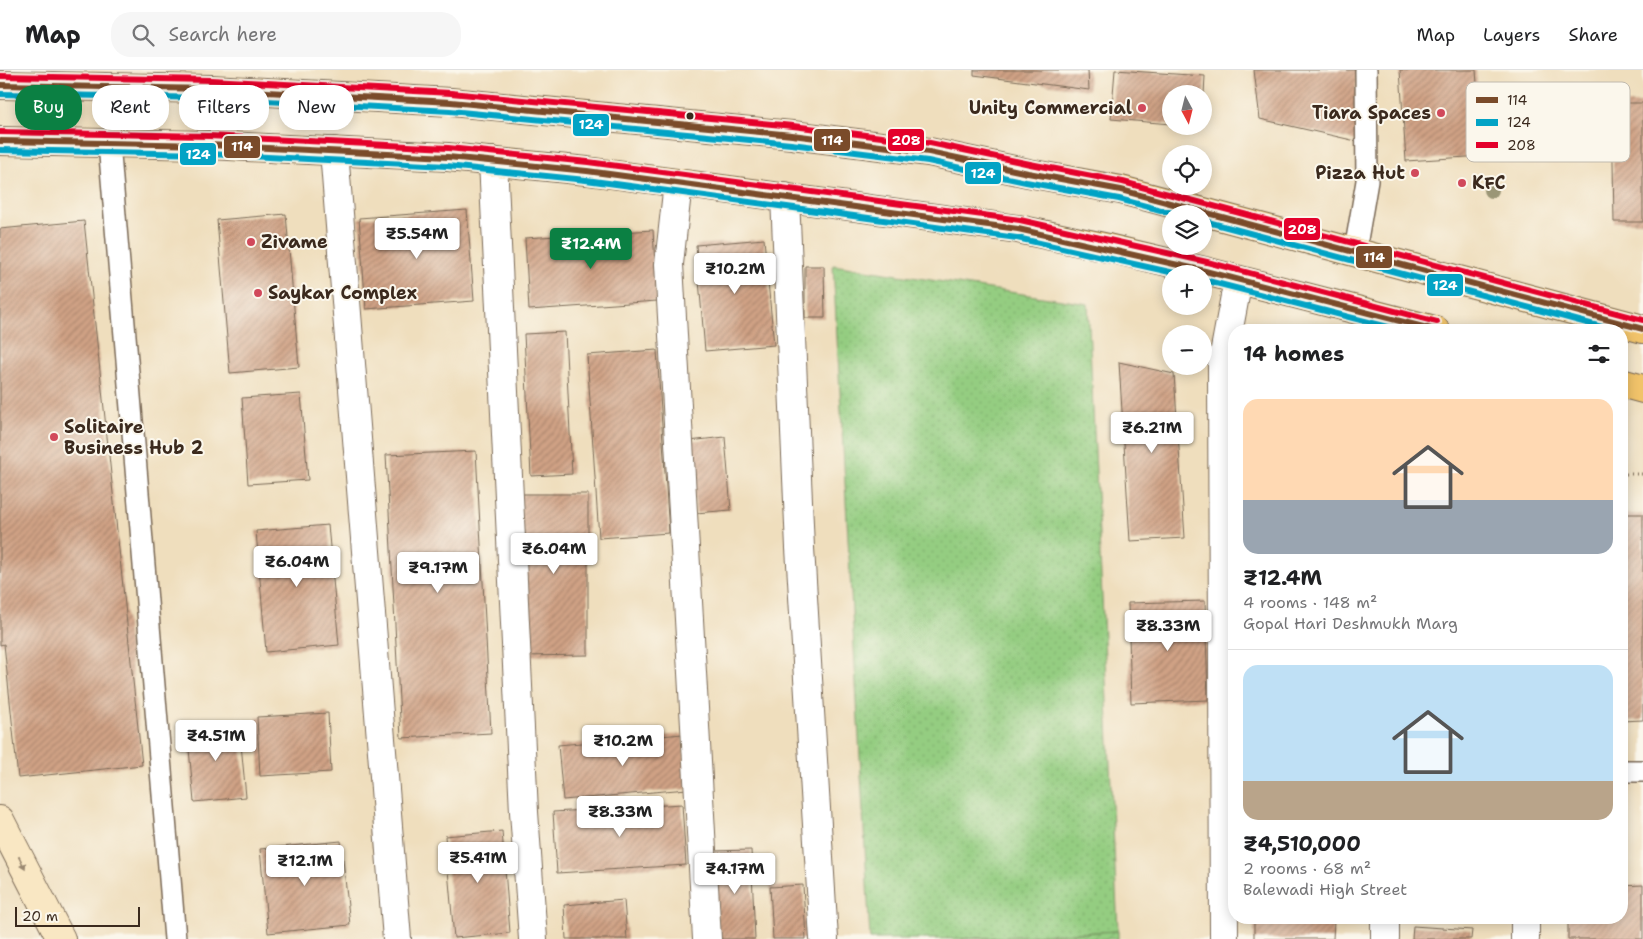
<!DOCTYPE html>
<meta charset="utf-8">
<style>
body{margin:0;font-family:"Shantell Sans",sans-serif;background:#f6f6f6;color:#202124;height:100vh;display:flex;flex-direction:column;font-size:19px;white-space:nowrap}
*{box-sizing:border-box;margin:0}
p{font-size:16px;color:#757577}
.icon{flex:none;width:28px;height:28px;fill:none;stroke:currentColor;stroke-width:2;stroke-linecap:round;stroke-linejoin:round}
.map{position:relative;flex:1;overflow:hidden}
.side{position:absolute;left:1228px;top:254px;width:400px;height:600px;display:flex;flex-direction:column;background:#fff;border-radius:20px;box-shadow:0 2px 12px #0003}
.side>*{flex:none}
.banner{position:absolute;left:15px;top:15px;width:475px;height:45px;display:flex;gap:10px}
.needle{width:32px;rotate:173deg}
.buttons{position:absolute;left:1162px;top:15px;display:grid;gap:10px}
.buttons a{display:grid;place-items:center;width:50px;height:50px;border-radius:50%;background:#fff;box-shadow:0 2px 12px #0003;font-size:25px}
.scale{position:absolute;left:15px;bottom:12px;width:125px;box-sizing:border-box;padding-left:5px;border:2px solid #3b2a1e;border-top:0;font-size:14px;line-height:18px;white-space:nowrap;color:#3b2a1e;-webkit-text-stroke:4px #fbf7ec;paint-order:stroke}
.price{position:absolute;translate:-50% -42px;padding:0 11px;border-radius:5px;background:#fff;color:#222;font-size:16px;line-height:32px;filter:drop-shadow(0 1px 2px #0008)}
.price::after{content:'';position:absolute;left:50%;top:30px;width:15px;height:11px;margin-left:-8px;background:inherit;clip-path:polygon(0 0,100% 0,50% 100%)}
.price.on{background:#0b8043;color:#fff}
ul{padding:0;list-style:none}
li{display:grid;align-content:center;gap:10px;height:265px;padding:0 15px}
li+li{border-top:1px solid #e0e0e0}
li span{display:grid;place-items:center;height:155px;border-radius:15px;color:#555}
li>.icon{margin-inline-start:auto}
span .icon{width:90px;height:90px;fill:#fffc;stroke-width:1}
li b{font-size:21px}
h2{display:flex;justify-content:space-between;align-items:center;height:60px;padding:0 15px;font-size:21px}
.chip{padding:0 18px;border-radius:20px;background:#fff;box-shadow:0 2px 12px #0003;font-size:18px;line-height:45px}
.chip.on{background:#0b8043;color:#fff}
header{display:flex;align-items:center;gap:30px;box-sizing:border-box;height:70px;padding:0 25px;background:#fff;border-bottom:1px solid #e0e0e0}
header strong{font-size:24px}
nav{display:flex;gap:28px;margin-inline-start:auto;font-size:18px}
.search{width:350px;height:45px;background:#f6f6f6;display:flex;align-items:center;gap:12px;box-sizing:border-box;padding:0 18px;border-radius:20px;color:#757577;font-size:19px}
.map>svg:first-child{display:block}
</style>
<header>
<strong>Map</strong>
<div class="search"><svg class="icon" aria-label="search" viewBox="0 0 24 24"><circle cx="10" cy="10" r="6"/><path d="M15 15l6 6"/></svg>Search here</div>
<nav><a>Map</a><a>Layers</a><a>Share</a></nav>
</header>
<div class="map">
<svg width="1643" height="869" viewBox="0 0 1643 869">
<defs>
<pattern id="grass-dots" width="8" height="8" patternUnits="userSpaceOnUse" patternTransform="scale(1.25)"><rect width="8" height="8" fill="#94cd81"/><path d="M2 2h.1M6 6h.1" fill="none" stroke="#80b06f" stroke-width="1.8" stroke-linecap="round"/></pattern>
<pattern id="garden-furrows" width="10" height="10" patternUnits="userSpaceOnUse" patternTransform="scale(1.25)"><rect width="10" height="10" fill="#94cd81"/><path d="M-1 1l2-2M0 10L10 0M9 11l2-2" fill="none" stroke="#80b06f"/></pattern>
<pattern id="building-hatch" width="6" height="6" patternUnits="userSpaceOnUse" patternTransform="scale(1.25)"><rect width="6" height="6" fill="#d0a285"/><path d="M-1 1l2-2M0 6l6-6M5 7l2-2" fill="none" stroke="#aa846c"/></pattern>
</defs>
<rect width="100%" height="100%" fill="#fbf7ec"/>
<filter id="ink" filterUnits="userSpaceOnUse"><feTurbulence type="fractalNoise" baseFrequency=".02" numOctaves="2"/><feDisplacementMap in="SourceGraphic" scale="10" xChannelSelector="R" yChannelSelector="G"/><feConvolveMatrix kernelMatrix="1 2 1 2 8 2 1 2 1" color-interpolation-filters="sRGB"/></filter>
<filter id="wash" filterUnits="userSpaceOnUse"><feTurbulence type="fractalNoise" baseFrequency=".0096" numOctaves="4" result="noise"/><feDisplacementMap in="SourceGraphic" scale="20" xChannelSelector="R" yChannelSelector="G"/><feGaussianBlur stdDeviation="1.12" result="paint"/><feColorMatrix in="noise" values="0 0 0 0 0 0 0 0 0 0 0 0 0 0 0 0 0 1.4 0 .05"/><feComposite in="paint" operator="in"/></filter>
<g filter="url(#wash)">
<rect width="100%" height="100%" fill="#efdebd"/>
<!-- grass -->
<path fill="url(#grass-dots)" stroke="#687c50" d="M833,195L1088,234L1118,861L961,869H870Z"/>
<!-- garden -->
<path fill="url(#garden-furrows)" stroke="#687c50" d="M1118,861V869H961Z"/>
<g id="blocks">
<!-- building -->
<path fill="url(#building-hatch)" d="M974,0H1088L1089,20L974,5Z
M1115,0L1205,6L1204,24H1171V54L1111,49Z
M1254,0H1356V71L1260,49Z
M1400,0H1476L1482,86L1406,91Z
M1612,33H1643V152H1614Z
M467,140L474,231L366,239L359,148Z
M286,144L299,297L230,303L217,150Z
M84,151L142,695L18,708L4,574L0,575V159Z
M653,160L657,231L529,240L525,168Z
M764,169L774,275L705,281L696,175Z
M805,196H824L825,248H805Z
M565,262L572,404L531,406L524,264Z
M657,280L669,463L599,468L587,285Z
M1119,292L1174,304L1185,468L1130,471Z
M301,324L308,410L248,414L242,328Z
M725,367L731,440L696,443L689,371Z
M476,381L491,663L401,668L386,385Z
M521,424H588V585L521,586Z
M1621,444H1643V650L1621,651Z
M328,455L339,575L266,582L256,461Z
M1205,531L1208,630L1131,633L1128,533Z
M328,643L331,702L260,706L257,647Z
M239,653L246,727L194,732L187,658Z
M683,664L687,719L563,730L558,675Z
M682,734L686,795L557,803L553,742Z
M502,761L510,863L454,868L445,766Z
M341,771L350,855L268,863L260,779Z
M751,780L755,869H718L714,781Z
M803,815L806,869H773L770,817Z
M1643,815V869H1568V848H1621V816Z
M624,830L627,869H566L564,835Z
M1254,849L1334,850L1333,869H1254Z
M1413,856L1472,860L1471,869H1412Z"/>
</g>
</g>
<g filter="url(#ink)">
<use href="#blocks" fill-opacity="0" stroke="#7a6956" stroke-width="1"/>
<g fill="none" stroke-linecap="round" stroke-linejoin="round">
<!-- lane casing -->
<g stroke="#7a6956" stroke-width="24">
<path id="lane" d="M109,73L175,869
M1355,181L1367,111L1366,0
M1621,701H1643"/>
</g>
<!-- street casing -->
<g stroke="#7a6956" stroke-width="30">
<path id="street" d="M334,81L397,869
M493,91L524,742L533,869
M678,113L669,194L707,869
M785,127L800,478L824,869
M1385,848V869
M1224,869L1222,295L1238,210
M1525,869V848"/>
</g>
<!-- secondary casing -->
<g stroke="#7a6956" stroke-width="30">
<path id="secondary" d="M0,750L61,869"/>
</g>
<!-- primary casing -->
<g stroke="#7a6956" stroke-width="30">
<path id="primary" d="M0,15L211,19L451,32L792,65L929,82L1028,103L1121,120L1643,259
M0,71L209,75L448,87L587,101L678,113L1018,159L1108,178L1205,201L1435,260
M1621,313L1643,319"/>
</g>
<!-- path -->
<path stroke="#7a6956" stroke-width="3" stroke-dasharray="1 4" stroke-linecap="butt" d="M1621,404H1643"/>
<!-- lane -->
<use href="#lane" stroke="#fff" stroke-width="21"/>
<!-- street -->
<use href="#street" stroke="#fff" stroke-width="28"/>
<!-- secondary -->
<use href="#secondary" stroke="#f9e7c3" stroke-width="28"/>
<!-- primary -->
<use href="#primary" stroke="#f1c36a" stroke-width="28"/>
<!-- bus-1 casing -->
<g stroke="#fbf7ec" stroke-width="10">
<path id="bus-1" d="M0,15L211,19L451,32L792,65L929,82L1028,103L1121,120L1643,259
M0,71L209,75L448,87L587,101L1018,159L1205,201L1435,260"/>
</g>
<!-- bus-2 casing -->
<g stroke="#fbf7ec" stroke-width="10">
<path id="bus-2" d="M0,24L211,28L450,41L791,74L928,91L1026,112L1119,129L1176,144
M0,80L209,84L447,96L586,110L1017,168L1179,204
M1204,151L1613,260
M1204,210L1400,260"/>
</g>
<!-- bus-3 casing -->
<g stroke="#fbf7ec" stroke-width="10">
<path id="bus-3" d="M0,6L211,10L451,23L793,56L930,73L1030,94L1123,112L1643,250
M0,62L209,66L448,78L588,92L1020,150L1207,192L1437,252"/>
</g>
<!-- bus-1 -->
<use href="#bus-1" stroke="#7a4b2a" stroke-width="6"/>
<!-- bus-2 -->
<use href="#bus-2" stroke="#03a3c5" stroke-width="6"/>
<!-- bus-3 -->
<use href="#bus-3" stroke="#e4002b" stroke-width="6"/>
</g>
<!-- trees -->
<circle fill="#9b9676" cx="1491" cy="120" r="8"/>
<!-- one-way arrows -->
<defs><path id="oneway-solid" d="M-6-.8H1V-3.2L6.5 0L1 3.2V.8H-6Z" transform="scale(1.25)"/></defs>
<use fill="#9a8870" href="#oneway-solid" transform="translate(22 793) rotate(63)"/>
</g>
<!-- markers -->
<g fill="#d1495b" stroke="#fbf7ec" stroke-width="2">
<circle cx="1142" cy="38" r="5"/>
<circle cx="1441" cy="43" r="5"/>
<circle cx="1415" cy="103" r="5"/>
<circle cx="1462" cy="113" r="5"/>
<circle cx="251" cy="172" r="5"/>
<circle cx="258" cy="223" r="5"/>
<circle cx="54" cy="367" r="5"/>
</g>
<circle fill="#3b2a1e" stroke="#fbf7ec" stroke-width="2" cx="690" cy="46" r="4.5"/>
<g text-anchor="middle" stroke-width="4" stroke-linejoin="round" paint-order="stroke">
<!-- poi labels -->
<g font-size="18" font-weight="bold" fill="#3b2a1e" stroke="#fbf7ec" text-anchor="start">
<text x="1132" y="44" text-anchor="end">Unity Commercial</text>
<text x="1431" y="49" text-anchor="end">Tiara Spaces</text>
<text x="1405" y="109" text-anchor="end">Pizza Hut</text>
<text x="1472" y="119">KFC</text>
<text x="261" y="178">Zivame</text>
<text x="268" y="229">Saykar Complex</text>
<text x="64" y="363">Solitaire<tspan x="64" dy="21">Business Hub 2</tspan></text>
</g>
</g>
<!-- legend -->
<rect x="1466" y="12" width="164" height="80" rx="8" fill="#fbf7ec" stroke="#c1baae" stroke-width="1"/>
<rect x="1476" y="27" width="22" height="6" fill="#7a4b2a"/>
<rect x="1476" y="49" width="22" height="7" fill="#03a3c5"/>
<rect x="1476" y="72" width="22" height="6" fill="#e4002b"/>
<g font-size="14" fill="#3b2a1e">
<text x="1507" y="35">114</text>
<text x="1507" y="57">124</text>
<text x="1507" y="80">208</text>
</g>
<g stroke="#fbf7ec" stroke-width="2">
<rect x="572" y="43" width="38" height="24" rx="5" fill="#03a3c5"/>
<rect x="813" y="58" width="38" height="24" rx="5" fill="#7a4b2a"/>
<rect x="887" y="58" width="38" height="24" rx="5" fill="#e4002b"/>
<rect x="223" y="65" width="38" height="24" rx="5" fill="#7a4b2a"/>
<rect x="179" y="72" width="38" height="24" rx="5" fill="#03a3c5"/>
<rect x="964" y="91" width="38" height="24" rx="5" fill="#03a3c5"/>
<rect x="1283" y="147" width="38" height="24" rx="5" fill="#e4002b"/>
<rect x="1355" y="175" width="38" height="24" rx="5" fill="#7a4b2a"/>
<rect x="1426" y="203" width="38" height="24" rx="5" fill="#03a3c5"/>
</g>
<g font-size="14" text-anchor="middle" font-weight="bold" fill="#fff">
<text x="591" y="59">124</text>
<text x="832" y="75">114</text>
<text x="906" y="75">208</text>
<text x="242" y="81">114</text>
<text x="198" y="89">124</text>
<text x="983" y="108">124</text>
<text x="1302" y="164">208</text>
<text x="1374" y="192">114</text>
<text x="1445" y="220">124</text>
</g>
</svg>
<div class="buttons">
<a><svg class="needle" viewBox="-14 -14 28 28"><path d="M0-13l5 13h-10z" fill="#e53935"/><path d="M0 13l5-13h-10z" fill="#757577"/></svg></a>
<a><svg class="icon" aria-label="locate" viewBox="0 0 24 24"><circle cx="12" cy="12" r="6"/><path d="M12 2v4M12 18v4M2 12h4M18 12h4"/></svg></a>
<a><svg class="icon" aria-label="layers" viewBox="0 0 24 24"><path d="M12 4l9 5-9 5-9-5zM3 14l9 5 9-5"/></svg></a>
<a>+</a>
<a>−</a>
</div>
<div class="scale">20 m</div>
<b class="price" style="left:417px;top:190px">₹5.54M</b>
<b class="price on" style="left:591px;top:200px">₹12.4M</b>
<b class="price" style="left:735px;top:225px">₹10.2M</b>
<b class="price" style="left:1152px;top:384px">₹6.21M</b>
<b class="price" style="left:554px;top:505px">₹6.04M</b>
<b class="price" style="left:297px;top:518px">₹6.04M</b>
<b class="price" style="left:438px;top:524px">₹9.17M</b>
<b class="price" style="left:1168px;top:582px">₹8.33M</b>
<b class="price" style="left:216px;top:692px">₹4.51M</b>
<b class="price" style="left:623px;top:697px">₹10.2M</b>
<b class="price" style="left:620px;top:768px">₹8.33M</b>
<b class="price" style="left:478px;top:814px">₹5.41M</b>
<b class="price" style="left:305px;top:817px">₹12.1M</b>
<b class="price" style="left:735px;top:825px">₹4.17M</b>
<div class="banner">
<a class="chip on">Buy</a>
<a class="chip">Rent</a>
<a class="chip">Filters</a>
<a class="chip">New</a>
</div>
<section class="side">
<h2>14 homes<svg class="icon" aria-label="filters" viewBox="0 0 24 24"><path d="M4 7h16M4 17h16"/><circle cx="9" cy="7" r="2"/><circle cx="15" cy="17" r="2"/></svg></h2>
<ul>
<li><span style="background:linear-gradient(#ffd9b3 65%,#9aa5b1 0)"><svg class="icon" aria-label="home" viewBox="0 0 24 24"><path d="M3 11l9-7 9 7M6 9v11h12V9"/></svg></span><div><b>₹12.4M</b><p>4 rooms · 148 m²</p><p>Gopal Hari Deshmukh Marg</p></div></li>
<li><span style="background:linear-gradient(#bfe0f5 75%,#b9a48a 0)"><svg class="icon" aria-label="home" viewBox="0 0 24 24"><path d="M3 11l9-7 9 7M6 9v11h12V9"/></svg></span><div><b>₹4,510,000</b><p>2 rooms · 68 m²</p><p>Balewadi High Street</p></div></li>
</ul>
</section>
</div>
